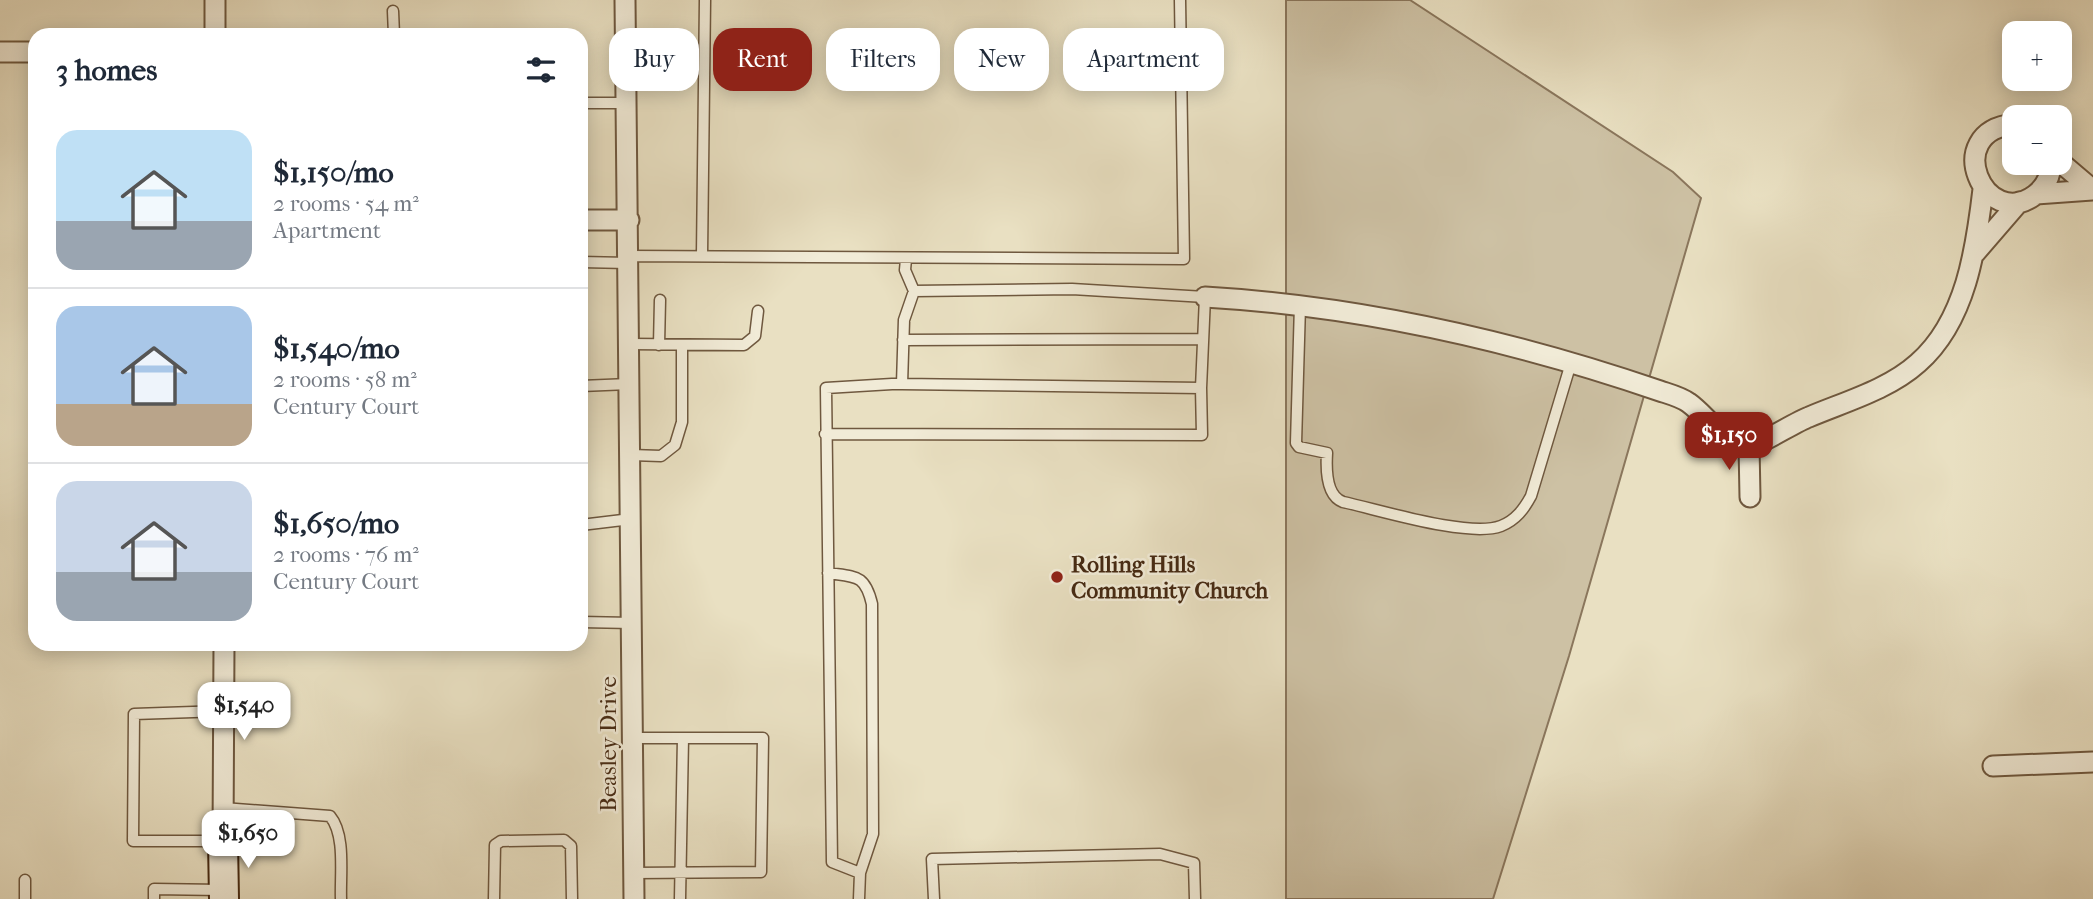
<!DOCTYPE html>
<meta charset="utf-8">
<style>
body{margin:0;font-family:"IM FELL French Canon",serif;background:#f6f6f7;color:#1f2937;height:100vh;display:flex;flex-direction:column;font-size:26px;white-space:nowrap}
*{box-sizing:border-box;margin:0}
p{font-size:23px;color:#747a83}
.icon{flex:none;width:38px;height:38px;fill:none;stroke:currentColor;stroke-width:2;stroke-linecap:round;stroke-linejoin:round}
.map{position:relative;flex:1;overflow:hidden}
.sheet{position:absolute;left:28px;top:28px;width:560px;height:623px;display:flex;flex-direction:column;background:#fff;border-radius:21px;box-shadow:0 4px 18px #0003}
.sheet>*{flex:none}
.guide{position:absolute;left:609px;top:28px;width:665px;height:63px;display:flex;gap:14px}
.buttons{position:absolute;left:2002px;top:21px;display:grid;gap:14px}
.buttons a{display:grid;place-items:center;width:70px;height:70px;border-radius:14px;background:#fff;box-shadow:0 4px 18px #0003;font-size:35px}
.price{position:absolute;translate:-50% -60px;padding:0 16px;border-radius:14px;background:#fff;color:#222;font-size:23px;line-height:46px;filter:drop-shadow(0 2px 4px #0008)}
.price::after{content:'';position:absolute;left:50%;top:42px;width:21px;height:16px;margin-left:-10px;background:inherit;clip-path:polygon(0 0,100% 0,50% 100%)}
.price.active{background:#8f2418;color:#fff}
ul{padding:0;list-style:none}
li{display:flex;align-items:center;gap:21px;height:175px;padding:0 28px}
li+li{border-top:2px solid #e0e1e3}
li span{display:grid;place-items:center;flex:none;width:196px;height:140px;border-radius:21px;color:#555}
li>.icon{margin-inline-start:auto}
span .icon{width:84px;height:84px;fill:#fffc;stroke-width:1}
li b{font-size:30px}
h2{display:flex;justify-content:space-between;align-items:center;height:84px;padding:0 28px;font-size:30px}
.pill{padding:0 24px;border-radius:21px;background:#fff;box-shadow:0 4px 18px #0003;font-size:24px;line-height:63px}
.pill.active{background:#8f2418;color:#fff}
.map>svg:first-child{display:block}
</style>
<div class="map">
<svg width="2093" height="899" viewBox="0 0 2093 899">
<rect width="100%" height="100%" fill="#e9e0c2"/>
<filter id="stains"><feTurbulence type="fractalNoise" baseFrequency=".00286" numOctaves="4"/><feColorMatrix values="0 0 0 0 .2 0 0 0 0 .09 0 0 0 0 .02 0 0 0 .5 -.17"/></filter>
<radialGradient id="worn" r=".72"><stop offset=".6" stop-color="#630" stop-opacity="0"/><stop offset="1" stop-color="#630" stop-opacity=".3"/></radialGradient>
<!-- green -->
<path fill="#cdc1a4" stroke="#8a765c" stroke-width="2" d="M1286,0H1410L1673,172L1701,198L1569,656L1493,899H1286Z"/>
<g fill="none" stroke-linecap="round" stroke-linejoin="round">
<!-- service casing -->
<g stroke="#6f583f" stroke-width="13">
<path id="service" d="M393,11L394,35
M581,103H627
M702,255L705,0
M629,256L1184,259L1180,0
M906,259L905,270L914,291
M581,262L628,263
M1300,305L1296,443L1299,447L1327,453C1326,469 1326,496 1343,502C1380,510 1469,538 1501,526C1516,520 1524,509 1531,496L1571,363
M903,340L1203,339
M630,344L744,345L755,336L758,311
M659,345L660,300
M581,386L629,384
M825,434L1202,435L1201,388
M631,455L661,456L675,445L682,422V345
M581,525L631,519
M828,573C856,577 865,574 872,604L873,834L860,873
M581,622L632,623
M633,738H763L761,872L634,873
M223,808L330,816C346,835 340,875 341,899
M221,841H133L134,714L223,711
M25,880V899
M154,899V889L221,890
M494,899L495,845L501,841L564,840L571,846L572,899
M680,899L683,738
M859,899L860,873L832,862L826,388L892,384H902L1201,388L1205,297L1072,289L914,291L904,320L902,384
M934,899L932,859L1160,854L1194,863L1195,899"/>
</g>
<!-- minor casing -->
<g stroke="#6f583f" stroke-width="23">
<path id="minor" d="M215,0V35
M625,0L634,899
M0,52H35
M2014,124C1940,132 1985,232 2035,195C2045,187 2051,176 2051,163
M2060,162L2093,190
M2036,194L2092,190
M581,220H629
M1975,253L2019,202
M1205,297C1359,306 1514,341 1660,391C1669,394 1681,397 1689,403C1706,415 1726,445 1748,446C1757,447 1795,422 1809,417C1844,402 1888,390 1918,363C1966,321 1976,249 1983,189
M1749,446L1750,497
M1993,766L2093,762
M223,841L224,644"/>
</g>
<!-- secondary casing -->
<g stroke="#462a13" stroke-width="32">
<path id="secondary" d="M223,841L224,899"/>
</g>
<!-- service -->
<use href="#service" stroke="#f1ebd7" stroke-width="10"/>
<!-- minor -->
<use href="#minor" stroke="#f1ebd7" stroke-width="19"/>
<!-- secondary -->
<use href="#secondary" stroke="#f1ebd7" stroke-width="28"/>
</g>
<!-- markers -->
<circle fill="#8f2418" stroke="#f1ebd7" stroke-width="2.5" cx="1057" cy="577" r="7"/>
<g text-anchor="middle" stroke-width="5" stroke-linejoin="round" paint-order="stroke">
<!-- poi labels -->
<g font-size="23" font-weight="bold" fill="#462a13" stroke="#f1ebd7" text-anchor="start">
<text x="1071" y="572">Rolling Hills<tspan x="1071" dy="26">Community Church</tspan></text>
</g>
<!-- street labels -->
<g font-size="23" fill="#462a13" stroke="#f1ebd7">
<text transform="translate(608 744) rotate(-90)" y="8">Beasley Drive</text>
</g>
</g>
<rect width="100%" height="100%" filter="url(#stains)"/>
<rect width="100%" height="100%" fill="url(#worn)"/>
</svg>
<div class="buttons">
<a>+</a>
<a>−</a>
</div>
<b class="price active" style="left:1729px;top:472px">$1,150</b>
<b class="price" style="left:244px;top:742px">$1,540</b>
<b class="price" style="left:248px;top:870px">$1,650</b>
<div class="guide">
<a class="pill">Buy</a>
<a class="pill active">Rent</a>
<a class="pill">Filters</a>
<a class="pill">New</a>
<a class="pill">Apartment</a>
</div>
<section class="sheet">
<h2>3 homes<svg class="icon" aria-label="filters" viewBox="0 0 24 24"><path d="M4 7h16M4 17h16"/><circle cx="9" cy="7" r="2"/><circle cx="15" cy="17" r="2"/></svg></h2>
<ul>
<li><span style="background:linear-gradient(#bfe0f5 65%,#9aa5b1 0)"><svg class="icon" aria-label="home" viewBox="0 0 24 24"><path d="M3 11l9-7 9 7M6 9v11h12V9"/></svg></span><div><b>$1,150/mo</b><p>2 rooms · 54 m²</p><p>Apartment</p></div></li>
<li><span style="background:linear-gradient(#a9c7e8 70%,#b9a48a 0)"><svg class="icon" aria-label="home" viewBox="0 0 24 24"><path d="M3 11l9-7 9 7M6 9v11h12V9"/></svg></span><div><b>$1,540/mo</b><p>2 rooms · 58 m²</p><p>Century Court</p></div></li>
<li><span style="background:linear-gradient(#c9d6e8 65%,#9aa5b1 0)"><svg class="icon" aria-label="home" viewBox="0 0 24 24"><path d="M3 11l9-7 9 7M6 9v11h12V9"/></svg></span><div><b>$1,650/mo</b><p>2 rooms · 76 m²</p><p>Century Court</p></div></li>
</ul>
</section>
</div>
